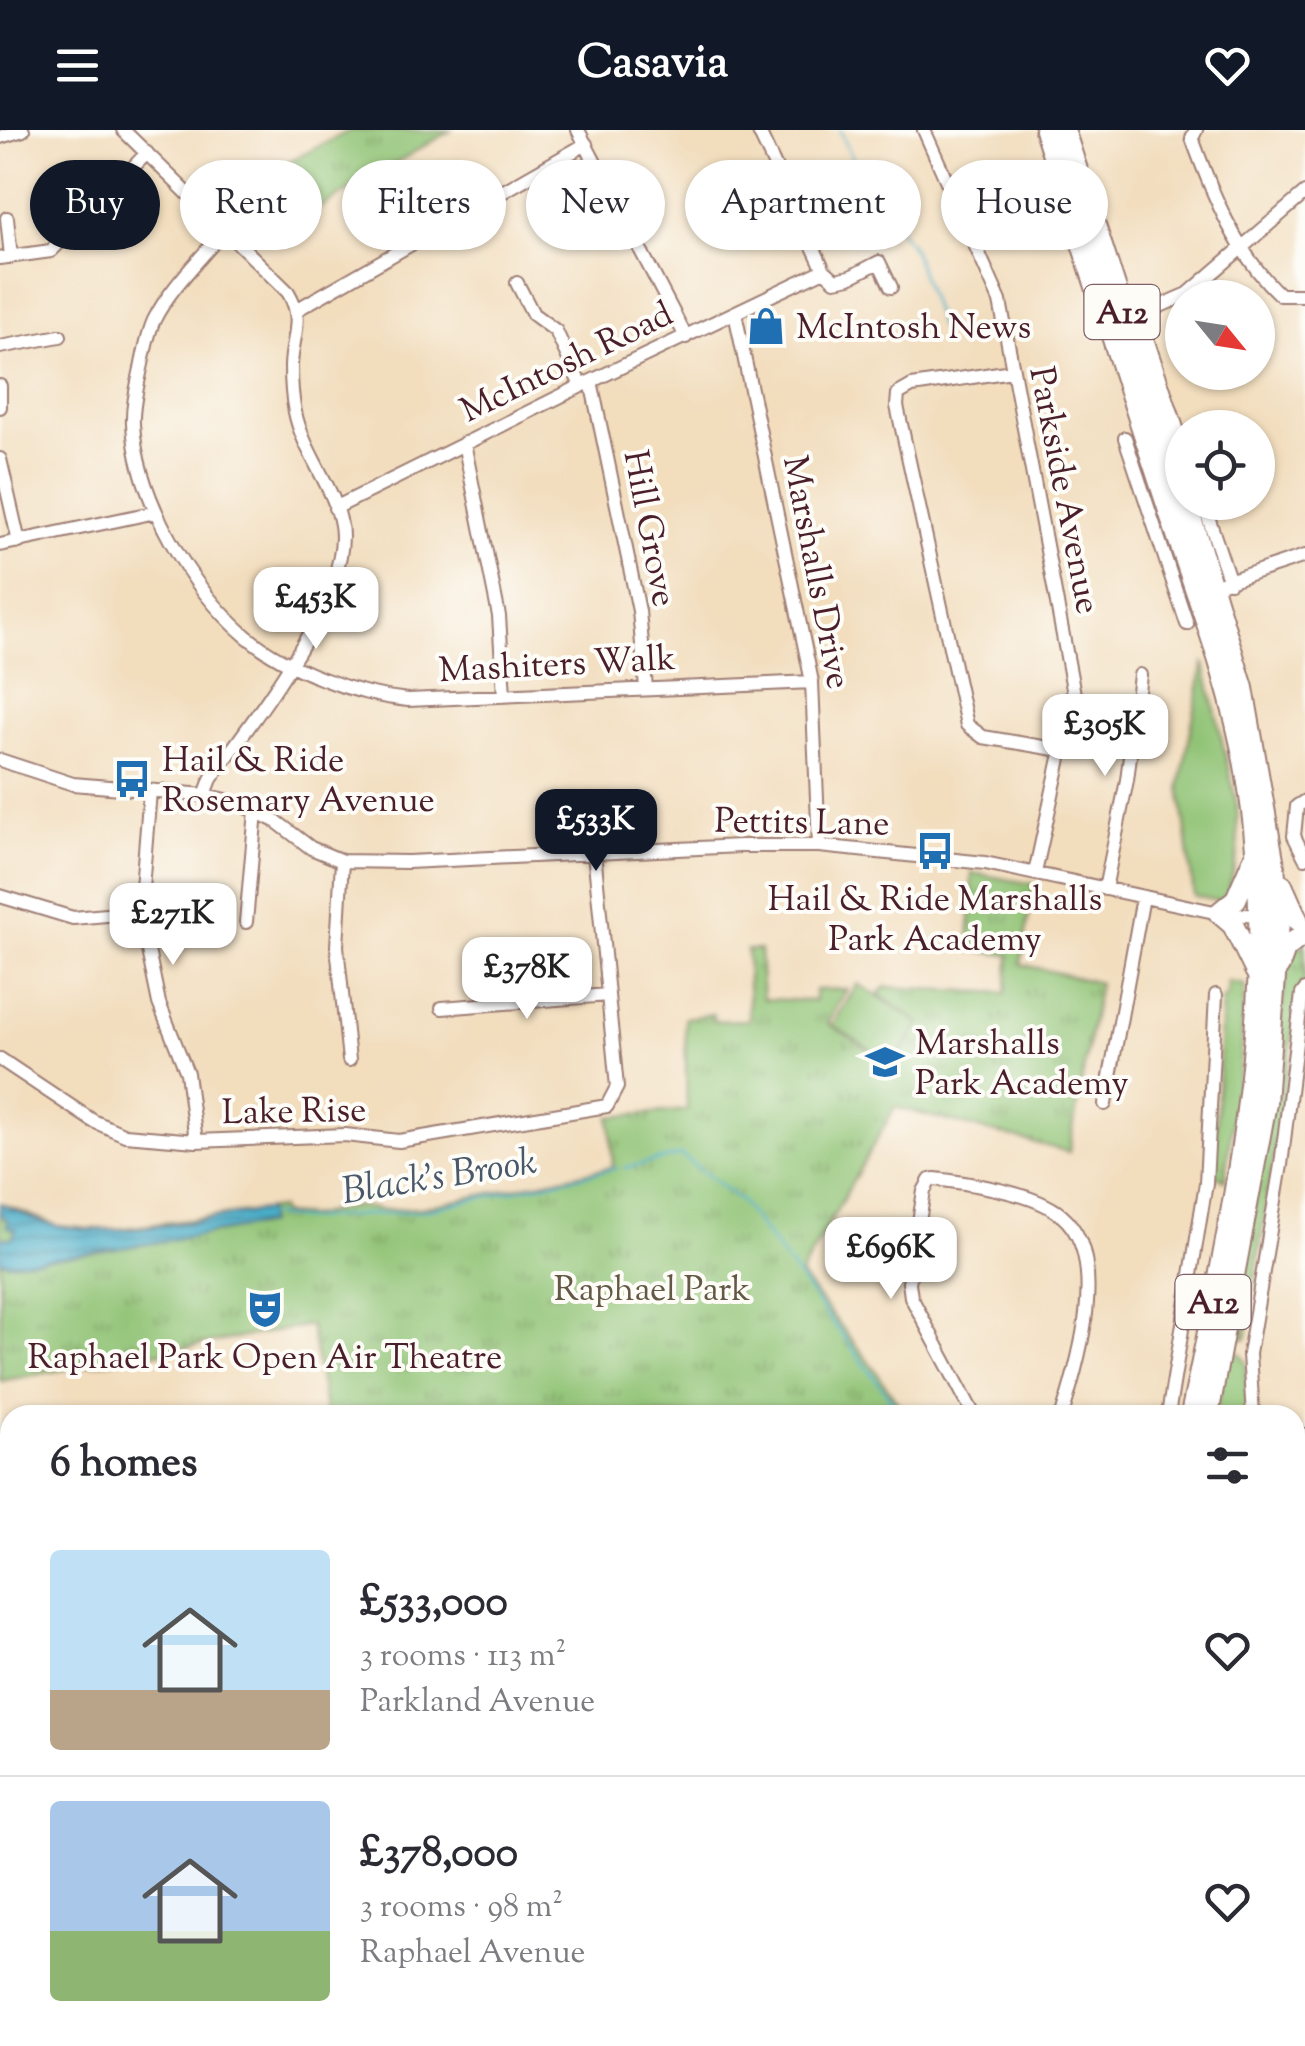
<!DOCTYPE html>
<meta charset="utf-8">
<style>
body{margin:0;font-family:"Sorts Mill Goudy",serif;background:#f2f2f3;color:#2b2b33;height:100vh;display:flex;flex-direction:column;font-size:38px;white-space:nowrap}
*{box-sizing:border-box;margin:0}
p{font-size:32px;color:#7c7c81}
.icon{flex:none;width:55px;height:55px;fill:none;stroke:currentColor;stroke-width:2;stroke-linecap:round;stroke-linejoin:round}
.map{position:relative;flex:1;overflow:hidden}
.drawer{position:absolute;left:0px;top:1275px;width:1305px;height:642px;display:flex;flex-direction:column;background:#fff;border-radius:30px 30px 0 0;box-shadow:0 2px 8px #0004}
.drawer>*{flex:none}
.banner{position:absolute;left:30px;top:30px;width:1245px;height:90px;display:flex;gap:20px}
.needle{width:65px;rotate:120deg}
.controls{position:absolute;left:1165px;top:150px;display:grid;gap:20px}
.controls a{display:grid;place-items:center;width:110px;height:110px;border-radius:50%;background:#fff;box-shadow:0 2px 8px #0004;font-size:50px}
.price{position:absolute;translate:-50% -85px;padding:0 22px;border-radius:20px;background:#fff;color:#222;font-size:32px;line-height:65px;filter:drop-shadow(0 2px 5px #0008)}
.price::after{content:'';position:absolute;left:50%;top:60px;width:30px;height:22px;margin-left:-15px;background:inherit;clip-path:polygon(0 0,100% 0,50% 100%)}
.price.on{background:#111827;color:#fff}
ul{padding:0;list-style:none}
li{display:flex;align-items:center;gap:30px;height:250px;padding:0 50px}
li+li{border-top:2px solid #e1e1e2}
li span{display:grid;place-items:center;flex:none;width:280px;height:200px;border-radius:10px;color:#555}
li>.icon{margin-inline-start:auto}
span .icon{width:120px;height:120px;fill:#fffc;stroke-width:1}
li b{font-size:42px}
h2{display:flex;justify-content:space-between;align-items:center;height:120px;padding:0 50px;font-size:42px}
.tag{padding:0 35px;border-radius:45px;background:#fff;box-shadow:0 2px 8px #0004;font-size:35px;line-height:90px}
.tag.on{background:#111827;color:#fff}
header{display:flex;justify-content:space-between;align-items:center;height:130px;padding:0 50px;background:#111827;color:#fff;font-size:45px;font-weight:800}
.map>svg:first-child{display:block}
</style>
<header><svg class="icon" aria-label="menu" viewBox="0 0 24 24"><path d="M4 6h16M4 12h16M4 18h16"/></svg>Casavia<svg class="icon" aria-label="heart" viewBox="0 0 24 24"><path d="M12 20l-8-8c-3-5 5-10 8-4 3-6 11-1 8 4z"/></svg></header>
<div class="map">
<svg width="1305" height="1916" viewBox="0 0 1305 1916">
<defs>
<pattern id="park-tufts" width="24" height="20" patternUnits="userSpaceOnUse" patternTransform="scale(2.5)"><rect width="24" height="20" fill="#90c374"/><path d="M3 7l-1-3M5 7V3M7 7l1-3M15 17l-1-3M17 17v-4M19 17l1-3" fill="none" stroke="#789e5f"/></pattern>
<pattern id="water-rules" width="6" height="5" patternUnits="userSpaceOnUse" patternTransform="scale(2.5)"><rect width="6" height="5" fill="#48adc8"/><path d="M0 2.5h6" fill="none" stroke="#3e8ca3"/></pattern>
</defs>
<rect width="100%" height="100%" fill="#fdfcf7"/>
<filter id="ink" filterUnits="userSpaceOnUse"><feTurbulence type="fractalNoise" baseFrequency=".01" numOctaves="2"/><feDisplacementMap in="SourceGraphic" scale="20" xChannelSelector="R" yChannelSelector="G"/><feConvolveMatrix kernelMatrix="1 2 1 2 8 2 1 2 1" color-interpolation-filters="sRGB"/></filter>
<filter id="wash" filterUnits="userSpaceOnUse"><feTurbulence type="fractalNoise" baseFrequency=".0048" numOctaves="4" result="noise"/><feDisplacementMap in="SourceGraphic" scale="40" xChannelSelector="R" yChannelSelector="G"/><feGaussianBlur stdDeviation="2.25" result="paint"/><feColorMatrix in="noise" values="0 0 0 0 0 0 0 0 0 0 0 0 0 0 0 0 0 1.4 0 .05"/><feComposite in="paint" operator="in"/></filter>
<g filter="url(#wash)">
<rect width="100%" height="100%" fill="#f2ddbd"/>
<!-- green -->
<path fill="#90c374" stroke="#6d7150" stroke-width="2.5" d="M1204,532L1237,675L1238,723L1228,763L1225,768L1217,771L1194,766L1180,656Z
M1228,852L1245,855L1240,932L1225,1050L1214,1044L1222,871L1227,865Z
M858,854L920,893L894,935L832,895Z
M1232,1221L1241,1224L1246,1231L1249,1285H1215L1225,1229Z
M10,1394V1560L8,1561L0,1520V1397Z
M1295,1570L1305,1573V1916H1101L1102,1908H1295Z
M0,1785L10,1786V1908H207L223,1916H0Z
M308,1908H648L654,1916H228Z"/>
<!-- park -->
<path fill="url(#park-tufts)" stroke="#6d7150" stroke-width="2.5" d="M351,0L450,1L304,87L265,44Z
M972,743L1034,754L1021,834L1099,853L1069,1022L895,977L800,1145L873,1237L906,1285H326L310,1195L0,1251V1073L58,1096L88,1099H119L280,1078L281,1084L311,1086L356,1076L384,1080L421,1078L613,1037L610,987L687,980L685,888L713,884V891L749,890L747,820H760L763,869L815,871V860L847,859L828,893L893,934L920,893L878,864L886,857L1006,863L1010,825L969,820Z
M1305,813V850L1299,863L1246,1209L1232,1201L1276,936L1286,837L1292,823Z"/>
<!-- water -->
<path fill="url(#water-rules)" stroke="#49667a" stroke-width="2.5" d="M0,1073C18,1082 38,1092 58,1096C121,1109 202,1088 267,1080L268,1094L91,1123L9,1133L0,1131V1108H12L16,1099L7,1097V1089L0,1085Z"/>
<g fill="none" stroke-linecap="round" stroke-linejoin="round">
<!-- stream -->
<path stroke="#48adc8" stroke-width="2.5" d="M840,0L858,41L913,119L940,198
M624,1038L681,1025L740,1070L903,1285
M267,1085L304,1089L420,1081L617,1038
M1295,1845L1305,1849"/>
</g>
</g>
<g filter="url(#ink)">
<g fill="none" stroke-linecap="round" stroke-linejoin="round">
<!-- minor casing -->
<g stroke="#9e7e74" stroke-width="16">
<path id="minor" d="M123,0L288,162C305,190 292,206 291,236C291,250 292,268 295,282C303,322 335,358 341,395C353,465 251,592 211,649L205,665
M578,0L686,207
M758,0L824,140L835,150L850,147L879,132L891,157
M924,0L1000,171L1074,564L1035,743
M1196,0L1192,8C1212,63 1236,124 1280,165H1305
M0,7L23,0
M7,88L11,127
M225,99C202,128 171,156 154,190C148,203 145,219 142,234C138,253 132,275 133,294C137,368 190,458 246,506C287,540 356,565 408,570L812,552
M0,128L51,121L147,23
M517,153L533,184L556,201L581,256
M298,179L586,14
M735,183L812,552L819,716
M0,217L60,206
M1012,241L912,256L898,264L897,276L967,595L983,607L1061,620
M591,251L639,481L646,558
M0,256V277
M1125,308L1187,494
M464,313L499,486L504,565
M1182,313L1142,194L1151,180L1188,164L1305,63
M0,329L19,412
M1203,372L1230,452
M335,378L581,256L824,140
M0,415L156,382
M1213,456L1305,426
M0,630L73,654L205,665L239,673L277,692L311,718L342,731L408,732L740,716H819L985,733L1219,783L1258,786
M150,661L140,782L159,873L187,943L196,1011
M1305,671L1297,676L1294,706L1305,728
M342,731L337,816L349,930
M1105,759L1127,650L1140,545
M0,766L73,788L140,782
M246,792L256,681
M442,878L608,865
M0,929L93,991L125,1005L196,1011L345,1005L399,1011L607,976L617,957L594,722
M1105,974L1143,767
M974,1285L911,1167L909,1153L924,1061L930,1050L935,1049C968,1053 1035,1063 1061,1085C1111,1126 1078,1234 1062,1285
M1168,1285L1206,1053L1216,865
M1253,1285L1249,1224L1281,1035L1302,864L1305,860
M1295,1303L1305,1305
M1295,1329L1305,1331
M0,1388L10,1386
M0,1571L10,1569
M0,1785L10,1786
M207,1908L209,1912L223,1916
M648,1908L654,1916
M228,1916L308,1908
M785,1916L786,1908
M941,1916V1908"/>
</g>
<!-- highway casing -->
<g stroke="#9e7e74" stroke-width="24">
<path id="highway" d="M1045,0C1086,127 1127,254 1169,381C1197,466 1231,553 1246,641C1284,855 1234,1076 1191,1285
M1064,0L1182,363
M1186,372L1243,558L1274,735L1279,791L1266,973L1208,1285
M1253,730L1236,769L1219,783L1233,795L1256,842
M1282,755L1298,791
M1279,836L1285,819L1305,803
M1068,1916L1070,1908
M1089,1916L1090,1908"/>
</g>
<!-- minor -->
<use href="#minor" stroke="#fff" stroke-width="12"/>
<!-- highway -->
<use href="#highway" stroke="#fff" stroke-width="20"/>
</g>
</g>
<!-- icons -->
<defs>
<g id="shop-bare" transform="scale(3)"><path d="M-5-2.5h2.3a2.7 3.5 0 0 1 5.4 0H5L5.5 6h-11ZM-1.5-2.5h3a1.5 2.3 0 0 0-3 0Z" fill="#1f6fb2" stroke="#fdfcf7" stroke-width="2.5" paint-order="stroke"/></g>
<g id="bus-bare" transform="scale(3)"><path d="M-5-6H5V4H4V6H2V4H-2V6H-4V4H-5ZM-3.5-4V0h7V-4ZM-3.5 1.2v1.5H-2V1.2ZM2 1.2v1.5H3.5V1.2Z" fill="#1f6fb2" stroke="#fdfcf7" stroke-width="2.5" paint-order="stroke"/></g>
<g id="school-bare" transform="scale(3)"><path d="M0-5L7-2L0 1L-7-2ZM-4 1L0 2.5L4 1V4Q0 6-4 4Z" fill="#1f6fb2" stroke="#fdfcf7" stroke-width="2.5" paint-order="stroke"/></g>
<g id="theatre-bare" transform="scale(3)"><path d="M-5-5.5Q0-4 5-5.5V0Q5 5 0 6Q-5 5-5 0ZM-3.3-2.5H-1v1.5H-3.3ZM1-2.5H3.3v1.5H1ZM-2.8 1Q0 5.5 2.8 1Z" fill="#1f6fb2" stroke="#fdfcf7" stroke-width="2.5" paint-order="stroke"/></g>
</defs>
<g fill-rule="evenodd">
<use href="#shop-bare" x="766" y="196"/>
<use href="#bus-bare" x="132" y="649"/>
<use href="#bus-bare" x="935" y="721"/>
<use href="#school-bare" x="885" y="932"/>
<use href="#theatre-bare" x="265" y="1179"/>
</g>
<g text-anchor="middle" stroke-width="8" stroke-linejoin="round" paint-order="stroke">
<!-- shield labels -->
<g fill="#fdfcf7" stroke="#806168" stroke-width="2.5">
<rect x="1084.5" y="155" width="75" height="54" rx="8"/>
<rect x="1175.5" y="1145" width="75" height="54" rx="8"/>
</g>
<g font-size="32" font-weight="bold" fill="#4a1f2b">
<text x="1122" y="193">A12</text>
<text x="1213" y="1183">A12</text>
</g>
<!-- poi labels -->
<g font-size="35" fill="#4a1f2b" stroke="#fdfcf7" text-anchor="start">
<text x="796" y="208">McIntosh News</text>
<text x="162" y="641">Hail &amp; Ride<tspan x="162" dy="40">Rosemary Avenue</tspan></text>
<text x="935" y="780" text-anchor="middle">Hail &amp; Ride Marshalls<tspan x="935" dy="40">Park Academy</tspan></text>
<text x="915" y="924">Marshalls<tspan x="915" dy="40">Park Academy</tspan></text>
<text x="265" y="1238" text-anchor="middle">Raphael Park Open Air Theatre</text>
</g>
<!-- street labels -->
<g font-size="35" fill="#4a1f2b" stroke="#fdfcf7">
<text transform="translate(566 231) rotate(-26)" y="12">McIntosh Road</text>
<text transform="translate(1066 360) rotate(79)" y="12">Parkside Avenue</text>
<text transform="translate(651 398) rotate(79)" y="12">Hill Grove</text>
<text transform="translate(818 442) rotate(79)" y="12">Marshalls Drive</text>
<text transform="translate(557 533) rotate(-3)" y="12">Mashiters Walk</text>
<text transform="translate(802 691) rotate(1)" y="12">Pettits Lane</text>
<text transform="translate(294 980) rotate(-1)" y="12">Lake Rise</text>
</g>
<!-- park labels -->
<g font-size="35" fill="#625845" stroke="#fdfcf7">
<text x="652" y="1170">Raphael Park</text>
</g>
<!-- water labels -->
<g font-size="38" font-style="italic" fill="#49586a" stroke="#fdfcf7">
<text transform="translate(439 1045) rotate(-9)" y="13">Black's Brook</text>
</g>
</g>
</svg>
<div class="controls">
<a><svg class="needle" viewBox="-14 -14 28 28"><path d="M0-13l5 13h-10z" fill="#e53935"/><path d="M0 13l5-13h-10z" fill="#7c7c81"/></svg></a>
<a><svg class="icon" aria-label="locate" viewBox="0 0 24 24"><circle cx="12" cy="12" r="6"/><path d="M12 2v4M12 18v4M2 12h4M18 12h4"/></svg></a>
</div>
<b class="price" style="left:316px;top:522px">£453K</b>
<b class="price" style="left:1105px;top:649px">£305K</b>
<b class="price on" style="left:596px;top:744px">£533K</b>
<b class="price" style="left:173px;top:838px">£271K</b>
<b class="price" style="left:527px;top:892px">£378K</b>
<b class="price" style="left:891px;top:1172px">£696K</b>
<div class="banner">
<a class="tag on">Buy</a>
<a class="tag">Rent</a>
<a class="tag">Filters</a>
<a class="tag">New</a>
<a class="tag">Apartment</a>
<a class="tag">House</a>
</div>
<section class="drawer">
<h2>6 homes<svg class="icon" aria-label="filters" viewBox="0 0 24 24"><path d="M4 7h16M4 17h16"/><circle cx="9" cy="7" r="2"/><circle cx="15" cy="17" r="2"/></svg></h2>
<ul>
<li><span style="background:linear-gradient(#bfe0f5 70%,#b9a48a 0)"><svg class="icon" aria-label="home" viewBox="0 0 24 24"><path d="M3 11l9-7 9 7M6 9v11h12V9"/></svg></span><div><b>£533,000</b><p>3 rooms · 113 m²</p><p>Parkland Avenue</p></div><svg class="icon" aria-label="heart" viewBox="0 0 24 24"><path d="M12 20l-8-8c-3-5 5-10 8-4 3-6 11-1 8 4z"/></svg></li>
<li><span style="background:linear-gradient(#a9c7e8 65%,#8fb573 0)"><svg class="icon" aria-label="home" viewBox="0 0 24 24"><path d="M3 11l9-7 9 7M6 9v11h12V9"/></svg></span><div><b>£378,000</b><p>3 rooms · 98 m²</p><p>Raphael Avenue</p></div><svg class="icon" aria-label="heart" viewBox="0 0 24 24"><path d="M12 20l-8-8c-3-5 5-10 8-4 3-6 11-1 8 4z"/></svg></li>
</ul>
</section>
</div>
